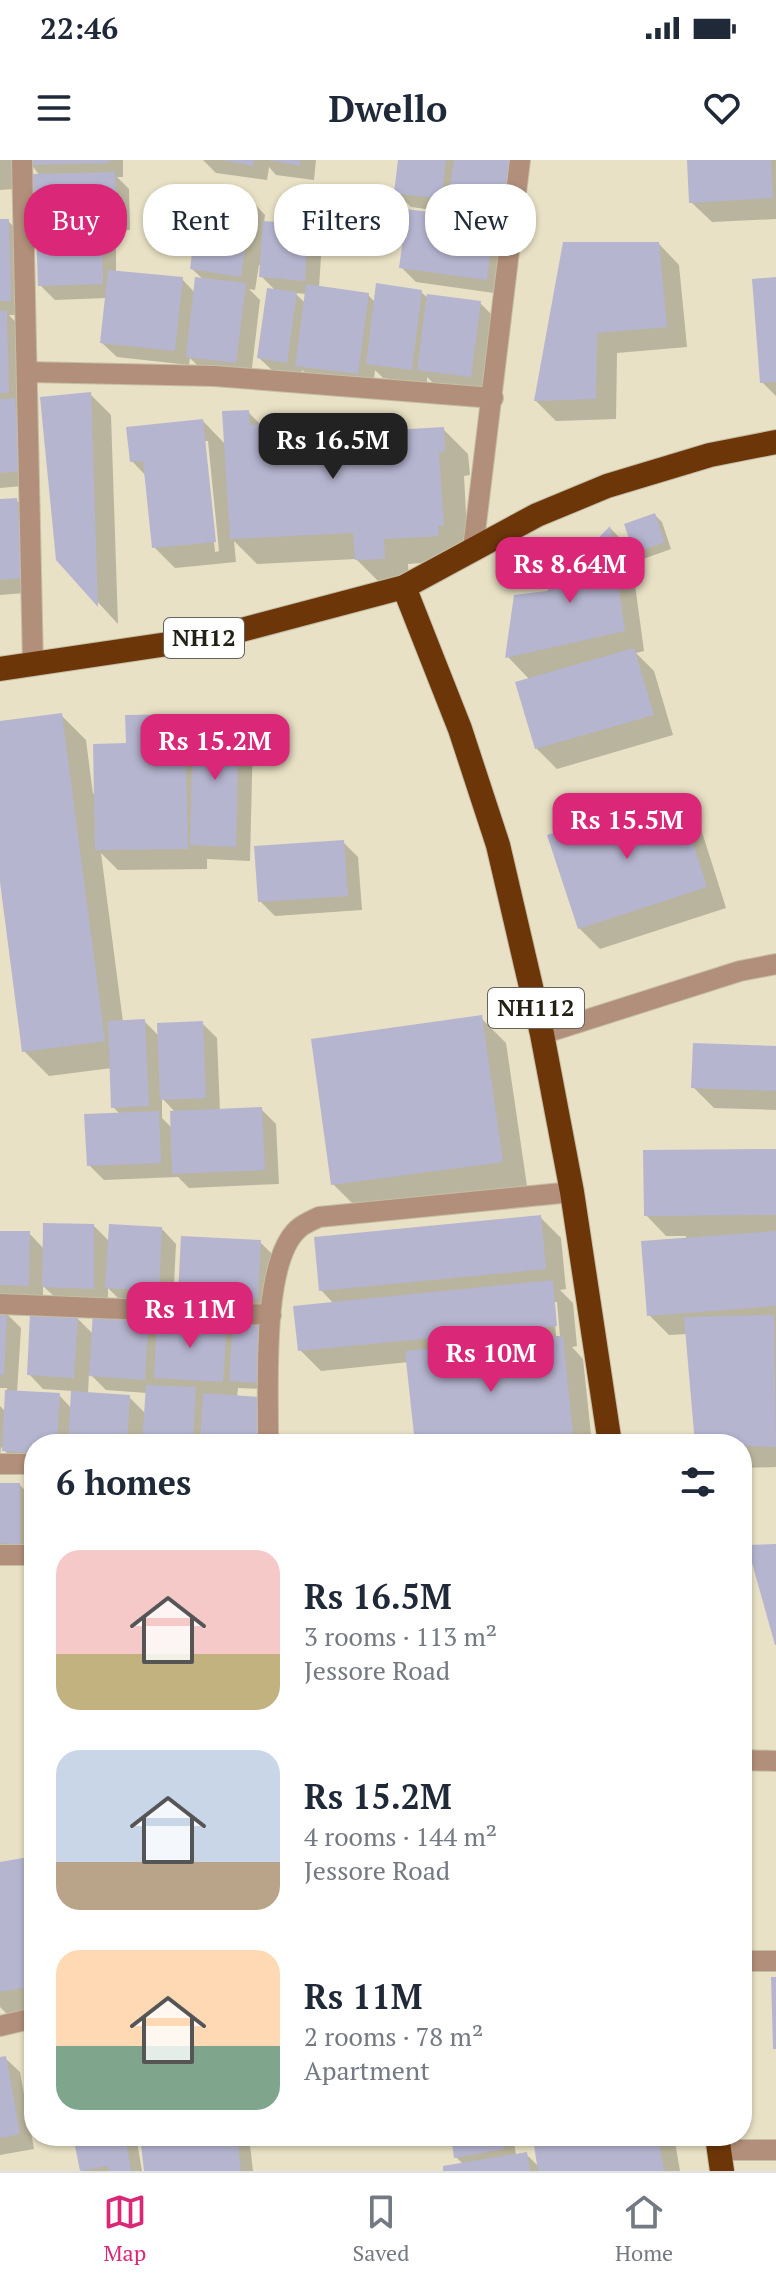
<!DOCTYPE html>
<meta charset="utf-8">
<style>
body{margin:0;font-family:"PT Serif",serif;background:#f6f6f7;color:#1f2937;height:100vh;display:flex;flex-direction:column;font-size:30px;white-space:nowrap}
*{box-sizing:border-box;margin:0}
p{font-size:26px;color:#747a83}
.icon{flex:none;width:44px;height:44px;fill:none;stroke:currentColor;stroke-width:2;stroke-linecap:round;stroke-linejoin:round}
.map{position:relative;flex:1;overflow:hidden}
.panel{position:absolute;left:24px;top:1274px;width:728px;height:712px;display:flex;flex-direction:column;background:#fff;border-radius:32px;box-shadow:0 2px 6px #0004}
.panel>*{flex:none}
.hud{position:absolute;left:24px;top:24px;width:728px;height:72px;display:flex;gap:16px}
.price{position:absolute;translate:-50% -68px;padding:0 18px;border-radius:16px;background:#db2777;color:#fff;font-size:26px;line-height:52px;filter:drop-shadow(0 2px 4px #0008)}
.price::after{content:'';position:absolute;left:50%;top:48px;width:24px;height:18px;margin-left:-12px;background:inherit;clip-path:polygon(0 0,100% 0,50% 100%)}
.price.selected{background:#222;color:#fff}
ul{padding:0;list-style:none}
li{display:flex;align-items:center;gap:24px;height:200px;padding:0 32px}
li span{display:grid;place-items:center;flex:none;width:224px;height:160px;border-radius:24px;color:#555}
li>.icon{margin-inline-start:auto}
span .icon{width:96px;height:96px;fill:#fffc;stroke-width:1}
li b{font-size:34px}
h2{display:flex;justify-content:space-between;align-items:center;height:96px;padding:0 32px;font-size:34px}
.tag{padding:0 28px;border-radius:32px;background:#fff;box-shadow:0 2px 6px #0004;font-size:28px;line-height:72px}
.tag.selected{background:#db2777;color:#fff}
.status{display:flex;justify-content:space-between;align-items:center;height:56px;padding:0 40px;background:#fff;direction:ltr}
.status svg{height:22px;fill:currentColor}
header{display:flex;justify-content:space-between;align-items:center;height:104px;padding:0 32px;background:#fff;font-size:36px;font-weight:700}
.menu{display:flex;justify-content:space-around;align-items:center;height:112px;border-top:2px solid #e0e1e3;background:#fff;font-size:22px;color:#747a83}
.menu a{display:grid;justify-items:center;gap:4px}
.menu .selected{color:#db2777}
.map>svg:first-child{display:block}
</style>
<div class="status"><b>22:46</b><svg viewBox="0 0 49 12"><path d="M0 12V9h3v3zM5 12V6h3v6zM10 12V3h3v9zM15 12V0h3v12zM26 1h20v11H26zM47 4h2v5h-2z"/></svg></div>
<header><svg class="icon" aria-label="menu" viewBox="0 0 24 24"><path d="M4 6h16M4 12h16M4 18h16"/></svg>Dwello<svg class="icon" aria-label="heart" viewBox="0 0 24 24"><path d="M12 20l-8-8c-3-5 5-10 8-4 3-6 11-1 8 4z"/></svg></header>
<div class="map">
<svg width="776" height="2011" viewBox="0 0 776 2011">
<rect width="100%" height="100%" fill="#e8e1c5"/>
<!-- shadow -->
<path fill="#0003" fill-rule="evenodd" d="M0,0H11L14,29L0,30Z
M28,0H123V17H117L129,29L130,70L103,71L116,83V112L182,119L195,133L204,120L192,109L251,40L265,55L264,63L308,66L322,81L319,128L368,135L376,143L421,132L428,138L480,143L495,158L485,231L434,224L427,217V224L383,218L375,210L373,228L312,220L302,210L301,217L274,212L259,198L276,131L261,116L262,105H259L255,130L249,129L260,140L251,216L203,211L190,198L189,205L117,197L102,183L106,138L55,140L40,125L47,70L35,57L40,16ZM295,133L307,134L305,143Z
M203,0H316L314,20L276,15L269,7L267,20L216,13Z
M400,0H528L520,63L490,59L508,78L501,134L416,122L401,107L469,59L456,47V53L411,47L396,32Z
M689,0H776V59L712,62L691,42Z
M0,61H8L23,76L25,155H9L21,168L35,325L0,328Z
M659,84L679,105L687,187L617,193L616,259L556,261L536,241Z
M776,119V236L762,222Z
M90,234L111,255L118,464L58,399Z
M248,252L262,266L373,260L385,272L443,269L468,294L470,315L464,316L468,390L463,400L408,404L409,423L382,425L356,399L257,404L234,381L236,402L175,408L154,387L146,316L132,301L203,261L226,285ZM204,281H208L219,391L215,392Z
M16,340L31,354L38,432L0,435V341Z
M655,355L662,362L671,389L643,399L636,392Z
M610,368L630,388L644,491L636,493L654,511L673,575L557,609L536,588L530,520L508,497L548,432Z
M61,555L86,580L93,634L128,585L184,556L195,566L238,561L253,576L250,701L207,699V709L118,710L101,693L123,862L144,861L160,877L202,863L217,878L220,951L261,949L276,964L279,1024L189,1028L178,1017L104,1020L89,1005L121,955L113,947L112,908L49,916L24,891L0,707V563ZM162,938L176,953L172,968L162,958Z
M676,635L697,656L726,748L600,789L579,768Z
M343,682L358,697L362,750L275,756L260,741Z
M481,858L506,883L527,1026L358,1049L333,1024Z
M776,888V950L714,948L693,927Z
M776,991V1307L742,1308V1284L688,1174L669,1175L649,1155L686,1079V1076H666L646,1055Z
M540,1057L561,1078L566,1129L560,1130L573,1143L577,1186L572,1187L583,1199L592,1284H417L409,1202L321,1211L300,1190L334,1144L321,1130ZM553,1142H557L560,1176H556Z
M94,1066L110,1082L162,1069L176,1084L173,1145L122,1142L108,1128V1143L59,1141L43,1126V1140L0,1139V1073H29L44,1089Z
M260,1082L275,1097L272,1153L195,1148L180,1133Z
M0,1153L7,1154L21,1168L17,1233L59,1235L72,1249L73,1231L43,1229L29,1214L77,1158L94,1175L148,1156L159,1167L226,1164L265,1229L238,1228L237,1237L273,1284H34V1306L19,1305L1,1287L0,1298V1246L6,1252L7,1228H0ZM89,1213L106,1230L147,1233L146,1254L129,1237L88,1234Z
M0,1325H20L34,1340V1399L0,1396Z
M34,1698V1850L8,1855L0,1847V1704Z
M5,1898L20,1912L34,1989L0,1995V1899Z
M75,1976H136L142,2011H82Z
M142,1976H249L253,2011H146Z
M453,1976H513L516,1995L526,1994L539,2007L566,1976H669L675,1982L680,2011H445L463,2004L456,1997Z"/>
<!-- building -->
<path fill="#b6b5d0" d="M26,0H109V3L26,5Z
M222,0H254L253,6Z
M269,0H300V6Z
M398,0H446L441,39L394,33Z
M454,0H512L506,49L448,42Z
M687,0H771L773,38L689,43Z
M115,12L116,56L33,58L32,14Z
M200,31L251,38L241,117L190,109Z
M407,49L494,61L487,120L399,108Z
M0,59H9L11,141H0Z
M263,61L308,64L305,121L259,117Z
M102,66L103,124L38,126L36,68Z
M563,82H659L667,167L597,173L596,239L534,241Z
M108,110L183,117L175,191L100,183Z
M195,117L246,123L236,203L186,197Z
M776,117V222L760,223L752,119Z
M376,123L422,130L412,210L366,204Z
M306,124L369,133L358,214L295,206Z
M267,128L297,132L287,203L257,198Z
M427,134L481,141L471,217L417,210Z
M0,151H7L9,233H0Z
M91,232L98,447L56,400L40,237Z
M15,238L21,311L0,313V239Z
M249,250L250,265L374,258V271L444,267L445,291L439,292L444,366H438L439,376L384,379L385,399L355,400L353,373L230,379L222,251Z
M203,259L216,382L152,388L143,301L130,302L126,267Z
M17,338L24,418L0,420V339Z
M655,353L665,382L634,393L624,364Z
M610,366L625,471L505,498L514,435L547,431Z
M634,488L654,555L535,589L515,522Z
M62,553L105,881L22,892L0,722V561Z
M185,554L188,689L95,690L93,584L126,583L125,555Z
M193,558L239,559L236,687L190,685Z
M677,633L707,727L578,769L547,675Z
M344,680L348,736L258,742L254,686Z
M482,855L503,1002L331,1025L311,879Z
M145,859L149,946L111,948L108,861Z
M203,861L206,938L160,940L157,863Z
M693,883L776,886V931L691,928Z
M262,947L265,1010L172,1014L170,951Z
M159,951L161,1003L87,1006L84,954Z
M776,989V1055L644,1056L643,990Z
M541,1055L546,1109L319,1131L314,1077Z
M43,1063L94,1064V1129L42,1127Z
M109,1064L162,1067L159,1131L105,1128Z
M0,1071H30L29,1126L0,1125Z
M776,1071V1146L647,1156L641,1081Z
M181,1076L261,1080L258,1139L178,1134Z
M553,1120L557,1166L298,1191L293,1146Z
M0,1151L7,1152L4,1215H0Z
M93,1151L149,1154L145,1220L89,1216Z
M30,1153L78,1156L74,1218L27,1215Z
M774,1155L776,1287L695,1284L684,1157Z
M157,1157L227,1162L223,1222L154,1218Z
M233,1159L262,1161L259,1223L229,1221Z
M563,1176L574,1284H415L405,1191Z
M146,1225L196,1227L193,1284H142Z
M5,1230L60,1233L57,1284H34V1293L2,1291Z
M71,1231L130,1235L127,1284H68Z
M203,1233L261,1237L258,1284H200Z
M0,1323H20V1385L0,1383Z
M776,1384V1485H775L747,1385Z
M34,1696V1826L0,1832V1702Z
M771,1817H776V1889H773Z
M6,1896L20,1974L0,1978V1897Z
M73,1976H125L131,2011H109L108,2006L80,2011Z
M140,1976H237L241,2011H144Z
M451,1976H501L504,1989L454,1998Z
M553,1976H658L664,2011H538L533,1979Z
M527,1992L530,2011H443V2006Z"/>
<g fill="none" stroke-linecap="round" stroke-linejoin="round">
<!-- minor casing -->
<g stroke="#c5bea6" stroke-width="22">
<path id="minor" d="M22,0L33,505
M27,212L214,216L493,238
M473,389L520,0
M542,874L740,811L776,804
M0,1144L271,1155
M268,1284C269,1234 260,1103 298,1069C303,1064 313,1060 319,1057L572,1032
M0,1304H34
M0,1395H34
M742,1600L776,1601
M742,1801H776
M0,1866L34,1858
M719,1990H776"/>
</g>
<!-- highway casing -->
<g stroke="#c5bea6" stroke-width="26">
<path id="highway" d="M404,427L460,569L498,685L542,874L572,1032L610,1284
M0,509L215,477L404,427L537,355L607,326L710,295L776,282
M717,1976L722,2011"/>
</g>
<!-- minor -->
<use href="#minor" stroke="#b28f7a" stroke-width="20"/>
<!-- highway -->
<use href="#highway" stroke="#6c3609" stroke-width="24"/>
</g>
<g text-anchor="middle" stroke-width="6" stroke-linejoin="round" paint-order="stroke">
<!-- shield labels -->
<g fill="#fff" stroke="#65645c" stroke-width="2">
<rect x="164" y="458" width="80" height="40" rx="6"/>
<rect x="488" y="828" width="96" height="40" rx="6"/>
</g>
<g font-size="24" font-weight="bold" fill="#232116">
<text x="204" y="486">NH12</text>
<text x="536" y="856">NH112</text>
</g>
</g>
</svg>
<b class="price selected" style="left:333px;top:321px">Rs 16.5M</b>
<b class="price" style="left:570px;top:445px">Rs 8.64M</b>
<b class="price" style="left:215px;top:622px">Rs 15.2M</b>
<b class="price" style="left:627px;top:701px">Rs 15.5M</b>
<b class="price" style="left:190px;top:1190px">Rs 11M</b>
<b class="price" style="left:491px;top:1234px">Rs 10M</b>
<div class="hud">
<a class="tag selected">Buy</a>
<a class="tag">Rent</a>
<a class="tag">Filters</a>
<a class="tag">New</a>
</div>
<section class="panel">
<h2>6 homes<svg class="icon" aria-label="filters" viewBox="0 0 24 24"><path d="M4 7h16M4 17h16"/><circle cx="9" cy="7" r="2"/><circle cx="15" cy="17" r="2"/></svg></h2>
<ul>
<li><span style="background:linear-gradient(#f6c9c9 65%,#c2b280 0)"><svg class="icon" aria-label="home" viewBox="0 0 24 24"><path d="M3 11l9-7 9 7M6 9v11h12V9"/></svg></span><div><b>Rs 16.5M</b><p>3 rooms · 113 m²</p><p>Jessore Road</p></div></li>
<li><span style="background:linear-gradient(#c9d6e8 70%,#b9a48a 0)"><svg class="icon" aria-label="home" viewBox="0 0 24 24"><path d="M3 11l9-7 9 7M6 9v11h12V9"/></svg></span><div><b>Rs 15.2M</b><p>4 rooms · 144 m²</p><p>Jessore Road</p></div></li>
<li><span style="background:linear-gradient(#ffd9b3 60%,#7fa58c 0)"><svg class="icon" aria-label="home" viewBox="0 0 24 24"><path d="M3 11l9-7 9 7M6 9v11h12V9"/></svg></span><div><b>Rs 11M</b><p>2 rooms · 78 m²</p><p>Apartment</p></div></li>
</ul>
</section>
</div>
<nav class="menu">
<a class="selected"><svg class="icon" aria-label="map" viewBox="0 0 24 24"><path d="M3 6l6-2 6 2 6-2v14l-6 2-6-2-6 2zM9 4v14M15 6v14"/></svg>Map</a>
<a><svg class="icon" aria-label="saved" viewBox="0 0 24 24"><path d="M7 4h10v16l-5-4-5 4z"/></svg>Saved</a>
<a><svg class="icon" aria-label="home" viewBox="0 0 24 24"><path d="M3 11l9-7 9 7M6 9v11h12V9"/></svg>Home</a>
</nav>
